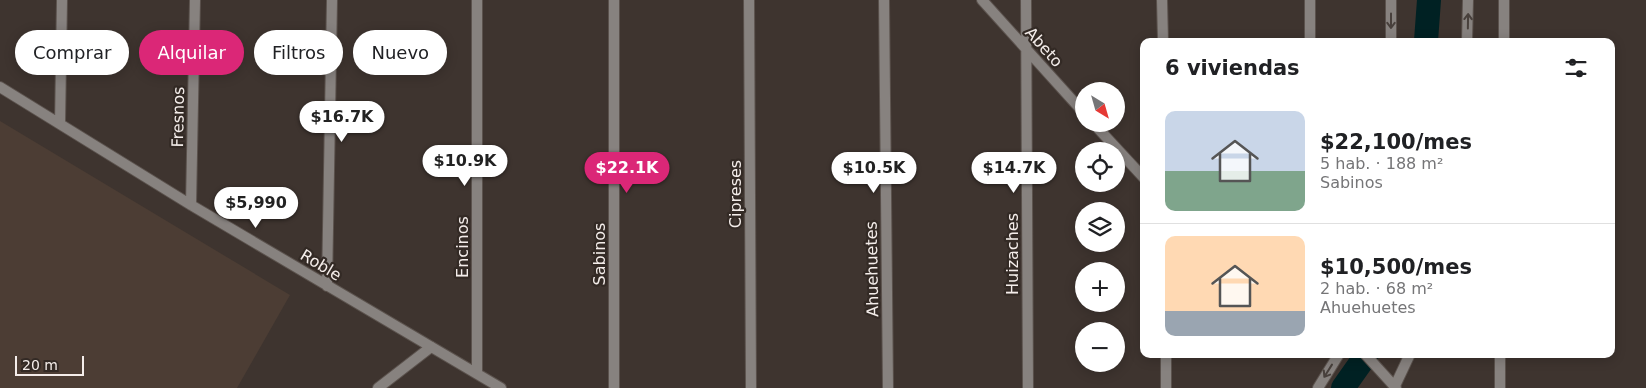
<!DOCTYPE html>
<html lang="es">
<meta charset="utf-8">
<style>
:root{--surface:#fff;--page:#f6f6f6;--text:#202124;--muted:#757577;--line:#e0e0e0;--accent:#db2777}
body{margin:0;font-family:"DejaVu Sans",sans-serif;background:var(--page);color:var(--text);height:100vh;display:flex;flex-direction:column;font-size:19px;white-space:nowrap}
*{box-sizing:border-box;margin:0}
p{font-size:16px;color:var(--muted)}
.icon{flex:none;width:28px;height:28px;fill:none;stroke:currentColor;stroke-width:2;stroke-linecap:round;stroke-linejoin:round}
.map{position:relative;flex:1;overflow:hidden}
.sheet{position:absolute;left:1140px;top:38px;width:475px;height:320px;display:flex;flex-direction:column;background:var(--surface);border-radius:10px;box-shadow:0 2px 12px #0003}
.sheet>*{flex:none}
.hud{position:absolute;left:15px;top:30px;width:475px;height:45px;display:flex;gap:10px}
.needle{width:32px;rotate:143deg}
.tools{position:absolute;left:1075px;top:82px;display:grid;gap:10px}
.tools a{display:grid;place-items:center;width:50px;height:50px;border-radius:50%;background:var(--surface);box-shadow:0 2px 12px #0003;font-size:25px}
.scale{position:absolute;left:15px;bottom:12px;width:69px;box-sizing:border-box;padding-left:5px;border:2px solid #f4edea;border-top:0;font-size:14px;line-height:18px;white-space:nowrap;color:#f4edea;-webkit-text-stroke:4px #332a25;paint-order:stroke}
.price{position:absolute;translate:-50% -42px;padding:0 11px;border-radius:18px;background:#fff;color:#222;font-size:16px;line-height:32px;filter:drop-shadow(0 1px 2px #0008)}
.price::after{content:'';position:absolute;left:50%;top:30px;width:15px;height:11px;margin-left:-8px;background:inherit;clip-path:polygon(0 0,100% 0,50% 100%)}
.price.active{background:var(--accent);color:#fff}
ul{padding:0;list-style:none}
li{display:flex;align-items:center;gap:15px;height:125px;padding:0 25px}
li+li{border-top:1px solid var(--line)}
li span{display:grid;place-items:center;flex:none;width:140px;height:100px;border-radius:10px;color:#555}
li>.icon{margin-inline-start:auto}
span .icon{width:60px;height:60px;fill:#fffc;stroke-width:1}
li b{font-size:21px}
h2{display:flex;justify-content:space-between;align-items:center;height:60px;padding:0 25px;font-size:21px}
.tag{padding:0 18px;border-radius:22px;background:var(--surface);box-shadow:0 2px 12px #0003;font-size:18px;line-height:45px}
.tag.active{background:var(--accent);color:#fff}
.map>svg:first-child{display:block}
.built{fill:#4c3d34}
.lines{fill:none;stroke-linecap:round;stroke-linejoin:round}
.canal{stroke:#002123;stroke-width:24}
.lane-casing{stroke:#5b524d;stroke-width:12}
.street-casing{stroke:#5b524d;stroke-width:12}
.lane{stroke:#87827f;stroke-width:10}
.street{stroke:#87827f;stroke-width:10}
.oneway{stroke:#48403c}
.labels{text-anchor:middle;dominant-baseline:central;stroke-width:4.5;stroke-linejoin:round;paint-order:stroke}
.street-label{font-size:16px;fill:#f4edea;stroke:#332a25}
</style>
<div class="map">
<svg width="1646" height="388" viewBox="0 0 1646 388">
<rect width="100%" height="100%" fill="#3e342f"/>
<path class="built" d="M 0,121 L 290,295 L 237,388 L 0,388 Z"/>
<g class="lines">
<path class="canal" d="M 1426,41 L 1429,0
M 1343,388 L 1367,354"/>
<defs>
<path id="lane" d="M 378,388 L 431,347"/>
<path id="street" d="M 749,0 L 751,388
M 884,0 L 888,388
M 982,0 L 1084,113
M 1026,0 L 1028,388
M 1162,0 L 1163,41
M 1310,0 L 1310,41
M 1391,41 L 1391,0
M 1467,41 L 1468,0
M 1504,41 L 1504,0
M 0,87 L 191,205 L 501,388
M 60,124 L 62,0
M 1094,124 L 1144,178
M 191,205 L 195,0
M 327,286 L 332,0
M 1166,354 L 1166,388
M 1365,354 L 1396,388
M 477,374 L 477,0
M 614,388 L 614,0
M 1318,388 L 1339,354
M 1394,388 L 1410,354
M 1500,388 L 1500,354"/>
</defs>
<use href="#lane" class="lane-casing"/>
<use href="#street" class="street-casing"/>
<use href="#lane" class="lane"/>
<use href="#street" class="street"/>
</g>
<defs><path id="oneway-shaft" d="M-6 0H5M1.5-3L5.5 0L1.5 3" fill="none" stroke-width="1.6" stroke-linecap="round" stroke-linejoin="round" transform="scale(1.25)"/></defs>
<g class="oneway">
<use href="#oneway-shaft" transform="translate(1391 21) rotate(90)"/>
<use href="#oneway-shaft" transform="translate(1468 21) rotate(-89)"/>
<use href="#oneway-shaft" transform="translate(1328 371) rotate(122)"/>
</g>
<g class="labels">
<g class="street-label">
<text transform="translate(1044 47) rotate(48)">Abeto</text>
<text transform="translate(178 117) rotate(-89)">Fresnos</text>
<text transform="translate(735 194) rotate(-90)">Cipreses</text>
<text transform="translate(462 247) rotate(-90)">Encinos</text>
<text transform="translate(599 254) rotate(-90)">Sabinos</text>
<text transform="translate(1012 254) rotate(-90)">Huizaches</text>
<text transform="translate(321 265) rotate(31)">Roble</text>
<text transform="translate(872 269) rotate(-91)">Ahuehuetes</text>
</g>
</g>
</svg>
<div class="tools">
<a><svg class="needle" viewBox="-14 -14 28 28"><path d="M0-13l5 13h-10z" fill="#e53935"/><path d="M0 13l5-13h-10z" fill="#757577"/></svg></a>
<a><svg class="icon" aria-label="locate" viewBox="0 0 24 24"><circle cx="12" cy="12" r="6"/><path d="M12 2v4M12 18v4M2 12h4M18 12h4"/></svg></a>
<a><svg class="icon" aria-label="layers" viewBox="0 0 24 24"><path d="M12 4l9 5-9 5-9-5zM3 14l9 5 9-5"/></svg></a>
<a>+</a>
<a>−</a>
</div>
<div class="scale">20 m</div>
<b class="price" style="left:342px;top:143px">$16.7K</b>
<b class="price" style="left:465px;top:187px">$10.9K</b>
<b class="price active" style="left:627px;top:194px">$22.1K</b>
<b class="price" style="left:874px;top:194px">$10.5K</b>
<b class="price" style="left:1014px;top:194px">$14.7K</b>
<b class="price" style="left:256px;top:229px">$5,990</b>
<div class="hud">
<a class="tag">Comprar</a>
<a class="tag active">Alquilar</a>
<a class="tag">Filtros</a>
<a class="tag">Nuevo</a>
</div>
<section class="sheet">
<h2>6 viviendas<svg class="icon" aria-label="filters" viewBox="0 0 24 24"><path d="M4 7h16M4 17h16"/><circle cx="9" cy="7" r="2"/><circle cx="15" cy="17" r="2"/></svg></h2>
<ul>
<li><span style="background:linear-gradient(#c9d6e8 60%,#7fa58c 0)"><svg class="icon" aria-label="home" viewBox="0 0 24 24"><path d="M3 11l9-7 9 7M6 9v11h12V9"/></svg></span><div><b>$22,100/mes</b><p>5 hab. · 188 m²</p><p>Sabinos</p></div></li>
<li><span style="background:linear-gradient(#ffd9b3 75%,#9aa5b1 0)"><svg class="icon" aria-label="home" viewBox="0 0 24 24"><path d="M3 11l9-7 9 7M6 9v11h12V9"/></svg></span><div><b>$10,500/mes</b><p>2 hab. · 68 m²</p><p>Ahuehuetes</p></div></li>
</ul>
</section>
</div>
